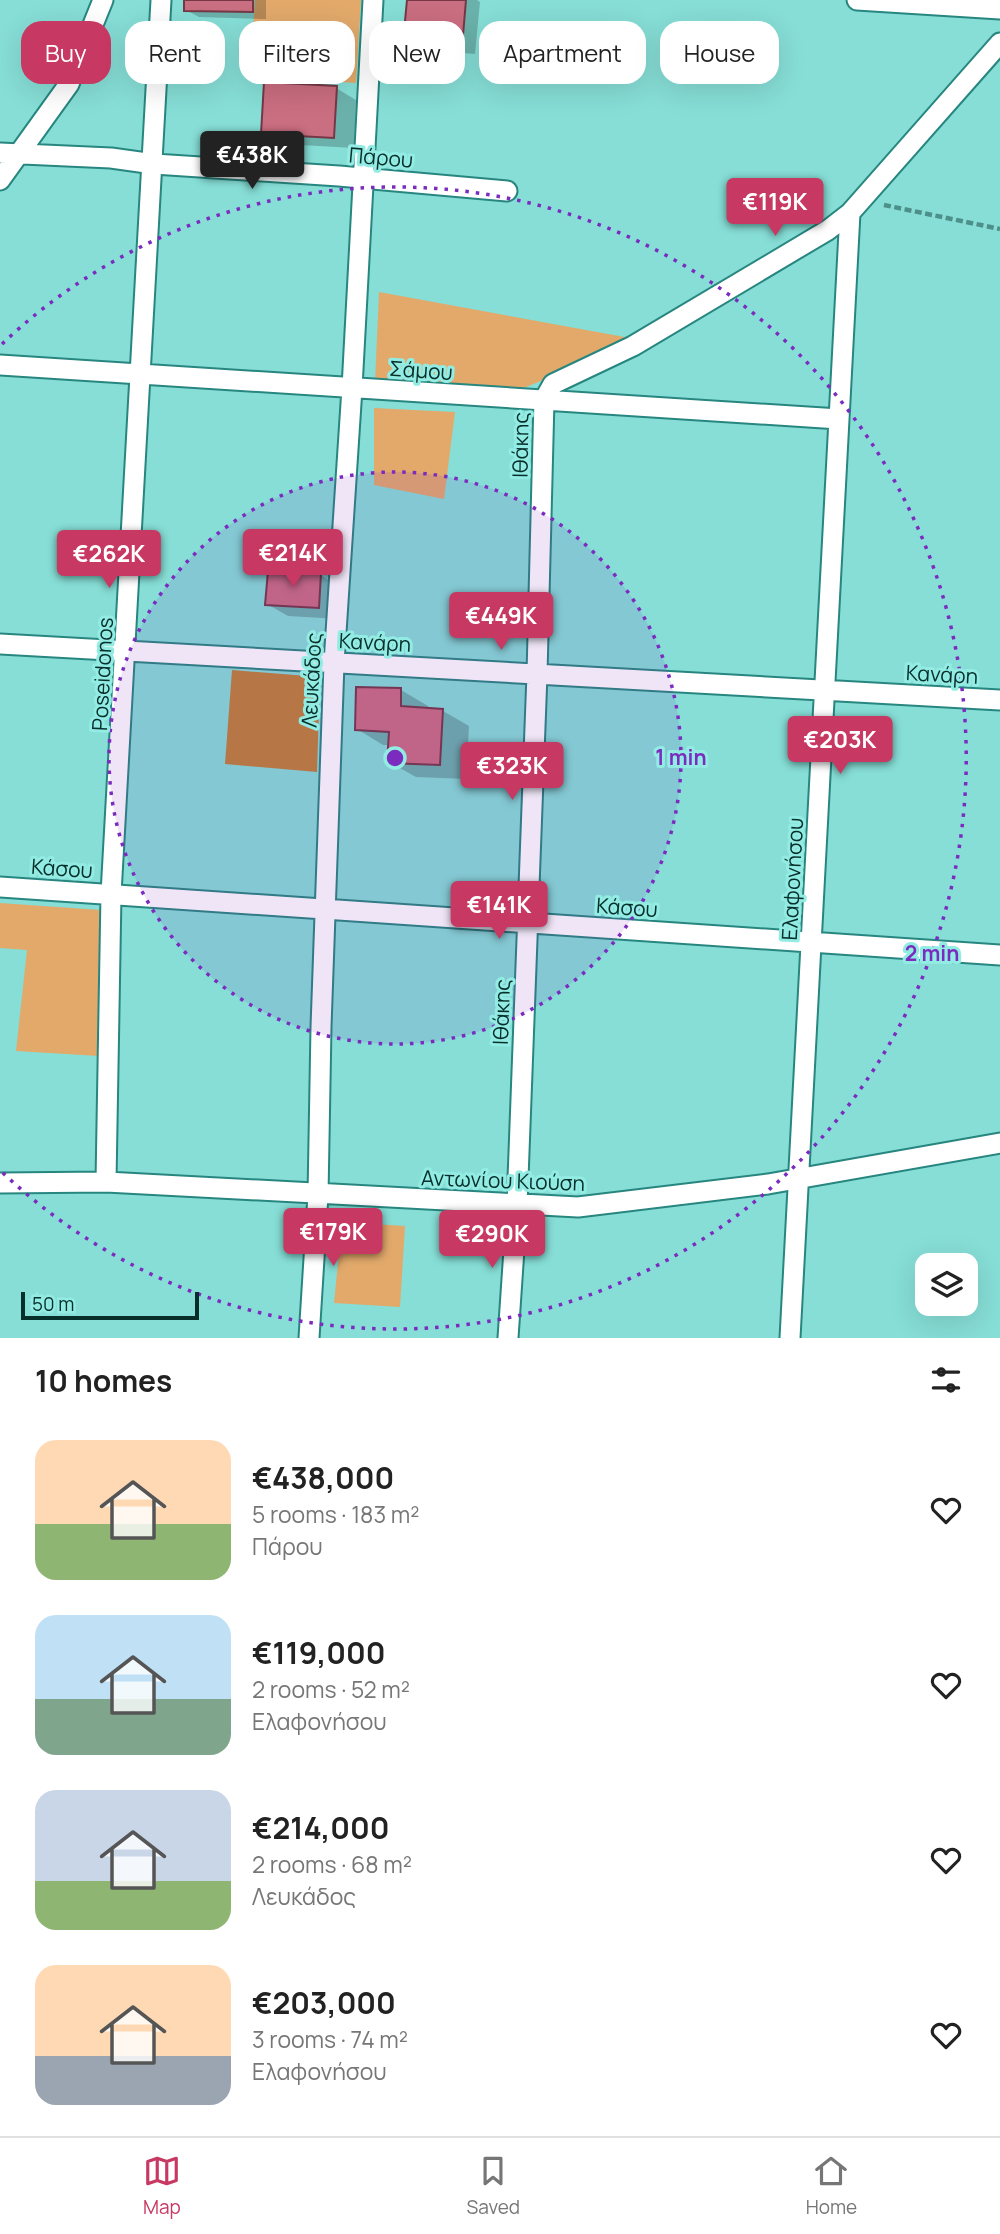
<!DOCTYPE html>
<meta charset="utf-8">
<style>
:root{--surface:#fff;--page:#f2f2f2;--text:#222;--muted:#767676;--line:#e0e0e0;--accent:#c73862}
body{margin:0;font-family:Manrope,sans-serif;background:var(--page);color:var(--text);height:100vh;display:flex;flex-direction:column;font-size:26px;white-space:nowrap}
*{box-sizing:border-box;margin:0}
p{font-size:23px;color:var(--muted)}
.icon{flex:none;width:38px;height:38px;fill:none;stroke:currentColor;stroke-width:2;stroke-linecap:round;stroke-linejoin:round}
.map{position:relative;height:1338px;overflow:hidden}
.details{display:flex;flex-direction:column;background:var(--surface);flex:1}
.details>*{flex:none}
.guide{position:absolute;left:21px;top:21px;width:959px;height:63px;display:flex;gap:14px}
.controls{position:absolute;left:915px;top:1253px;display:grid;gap:14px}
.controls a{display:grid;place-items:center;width:63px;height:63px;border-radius:14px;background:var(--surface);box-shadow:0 7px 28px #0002;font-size:35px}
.scale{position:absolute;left:21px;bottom:18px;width:178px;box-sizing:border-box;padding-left:7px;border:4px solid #062e2b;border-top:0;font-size:19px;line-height:24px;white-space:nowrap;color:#062e2b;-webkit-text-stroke:5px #93ece3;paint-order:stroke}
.price{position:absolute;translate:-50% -60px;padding:0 16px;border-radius:7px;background:var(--accent);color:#fff;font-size:23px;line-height:46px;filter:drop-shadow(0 2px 4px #0008)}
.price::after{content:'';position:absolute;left:50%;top:42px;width:21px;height:16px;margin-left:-10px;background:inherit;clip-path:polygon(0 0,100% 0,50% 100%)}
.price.current{background:#222;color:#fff}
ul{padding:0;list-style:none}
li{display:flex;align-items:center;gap:21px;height:175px;padding:0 35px}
li span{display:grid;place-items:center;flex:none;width:196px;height:140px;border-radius:21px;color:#555}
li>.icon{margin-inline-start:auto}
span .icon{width:84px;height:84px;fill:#fffc;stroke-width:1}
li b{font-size:30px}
h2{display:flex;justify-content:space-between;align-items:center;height:84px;padding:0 35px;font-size:30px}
.chip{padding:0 24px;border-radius:21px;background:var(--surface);box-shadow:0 7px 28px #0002;font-size:24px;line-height:63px}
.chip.current{background:var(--accent);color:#fff}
.tab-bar{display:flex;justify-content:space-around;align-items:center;height:98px;border-top:2px solid var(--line);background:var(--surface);font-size:19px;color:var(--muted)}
.tab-bar a{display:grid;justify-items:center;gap:4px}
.tab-bar .current{color:var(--accent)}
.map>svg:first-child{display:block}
.green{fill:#e2a96b}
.forest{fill:#bf8135}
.shadow{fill:#0003}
.building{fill:#ca6e81;stroke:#753846;stroke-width:2}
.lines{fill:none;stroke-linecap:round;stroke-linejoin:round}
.minor-casing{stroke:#27867f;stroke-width:23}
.path{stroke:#4d908a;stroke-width:4.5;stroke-dasharray:7 3.5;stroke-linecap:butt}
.minor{stroke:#fff;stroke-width:19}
.ring{fill:none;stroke:#7b2cbf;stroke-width:3.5;stroke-dasharray:3.5 7}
.labels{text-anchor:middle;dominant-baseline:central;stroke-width:6;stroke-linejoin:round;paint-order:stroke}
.street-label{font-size:21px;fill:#062e2b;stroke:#93ece3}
.centre{fill:#7b2cbf;stroke:#93ece3;stroke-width:3.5}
.ring-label{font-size:21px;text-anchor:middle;font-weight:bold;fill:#7b2cbf;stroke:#93ece3;stroke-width:6;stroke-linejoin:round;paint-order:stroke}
</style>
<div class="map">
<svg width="1000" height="1338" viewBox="0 0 1000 1338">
<rect width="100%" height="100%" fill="#86ded6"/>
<path class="green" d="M 255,0 L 361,0 L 356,83 L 250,76 Z
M 379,292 L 630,338 L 556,375 L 521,389 L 375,382 Z
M 374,408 L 455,412 L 444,499 L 374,485 Z
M 0,903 L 101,910 L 99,1056 L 16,1051 L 27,950 L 0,948 Z
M 342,1222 L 405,1226 L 400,1307 L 334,1303 Z"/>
<path class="forest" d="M 232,670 L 320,677 L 317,772 L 225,764 Z"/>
<path class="shadow" d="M 186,0 L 266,0 L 266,19 L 199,17 L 186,10 Z
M 408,0 L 477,0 L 480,2 L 475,54 L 418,49 L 405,41 Z
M 336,88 L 356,100 L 354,148 L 283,144 L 263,133 Z
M 320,575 L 341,587 L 339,619 L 288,616 L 267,604 Z
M 401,690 L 428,706 L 428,710 L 443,711 L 469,726 L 466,779 L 416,777 L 389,762 L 390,745 L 383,745 L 357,729 Z"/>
<path class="building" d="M 184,0 L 253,0 L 253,12 L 184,11 Z
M 407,0 L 466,0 L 462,47 L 403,42 Z
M 264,82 L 337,86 L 334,138 L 261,134 Z
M 268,571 L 321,573 L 319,608 L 265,605 Z
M 356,687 L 401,688 L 401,706 L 443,709 L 440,765 L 387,763 L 389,732 L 355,730 Z"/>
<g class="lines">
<defs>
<path id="minor" d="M 857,0 L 1000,9
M 0,153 L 111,158 L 154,164 L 339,176 L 507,191
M 0,180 L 69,84 L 103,0
M 0,365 L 839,419
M 0,644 L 1000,700
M 0,887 L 1000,955
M 106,1182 L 111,894 L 161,0
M 0,1183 L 106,1182 L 578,1207 L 768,1184 L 1000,1143
M 309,1338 L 318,1195 L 321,1027 L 334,663 L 352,388 L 373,0
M 508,1338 L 517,1205 L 537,674 L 544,400 L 553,384 L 633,346 L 828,230 L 850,213 L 1000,43
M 790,1338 L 850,213"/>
</defs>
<use href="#minor" class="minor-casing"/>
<path class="path" d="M 884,205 L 1000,229"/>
<use href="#minor" class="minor"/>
</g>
<circle cx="395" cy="758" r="286" fill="#7b2cbf" fill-opacity=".12"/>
<g class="ring">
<circle cx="395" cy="758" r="286"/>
<path d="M2 344A571 571 0 1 1 2 1172"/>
</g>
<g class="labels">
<g class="street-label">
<text transform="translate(381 157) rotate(5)">Πάρου</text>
<text transform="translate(421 370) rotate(4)">Σάμου</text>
<text transform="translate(520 445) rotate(-89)">Ιθάκης</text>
<text transform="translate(375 642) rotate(3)">Κανάρη</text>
<text transform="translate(102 674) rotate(-87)">Poseidonos</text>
<text transform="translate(942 674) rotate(3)">Κανάρη</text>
<text transform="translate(311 680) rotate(-87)">Λευκάδος</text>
<text transform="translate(62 868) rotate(4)">Κάσου</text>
<text transform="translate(792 879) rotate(-87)">Ελαφονήσου</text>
<text transform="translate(627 907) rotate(4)">Κάσου</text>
<text transform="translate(501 1012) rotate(-88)">Ιθάκης</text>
<text transform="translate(503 1180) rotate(2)">Αντωνίου Κιούση</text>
</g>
</g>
<circle cx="395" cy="758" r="10" class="centre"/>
<g class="ring-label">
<text x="681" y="765">1 min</text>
<text x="932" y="961">2 min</text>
</g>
</svg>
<div class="controls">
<a><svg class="icon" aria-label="layers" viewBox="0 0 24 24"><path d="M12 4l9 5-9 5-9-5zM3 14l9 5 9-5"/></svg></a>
</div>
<div class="scale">50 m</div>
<b class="price current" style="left:252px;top:191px">€438K</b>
<b class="price" style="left:775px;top:238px">€119K</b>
<b class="price" style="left:293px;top:589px">€214K</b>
<b class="price" style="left:109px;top:590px">€262K</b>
<b class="price" style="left:501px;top:652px">€449K</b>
<b class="price" style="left:840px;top:776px">€203K</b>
<b class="price" style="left:512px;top:802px">€323K</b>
<b class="price" style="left:499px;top:941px">€141K</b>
<b class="price" style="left:333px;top:1268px">€179K</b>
<b class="price" style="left:492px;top:1270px">€290K</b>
<div class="guide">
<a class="chip current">Buy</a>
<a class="chip">Rent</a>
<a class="chip">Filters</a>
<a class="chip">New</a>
<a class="chip">Apartment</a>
<a class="chip">House</a>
</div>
</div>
<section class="details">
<h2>10 homes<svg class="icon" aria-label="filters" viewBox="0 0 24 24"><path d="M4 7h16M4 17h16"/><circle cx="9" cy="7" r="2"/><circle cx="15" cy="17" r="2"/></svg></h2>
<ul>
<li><span style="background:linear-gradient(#ffd9b3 60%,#8fb573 0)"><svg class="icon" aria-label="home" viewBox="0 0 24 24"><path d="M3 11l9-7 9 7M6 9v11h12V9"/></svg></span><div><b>€438,000</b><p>5 rooms · 183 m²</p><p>Πάρου</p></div><svg class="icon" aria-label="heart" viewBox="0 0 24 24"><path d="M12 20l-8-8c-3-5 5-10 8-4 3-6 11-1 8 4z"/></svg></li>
<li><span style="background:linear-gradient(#bfe0f5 60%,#7fa58c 0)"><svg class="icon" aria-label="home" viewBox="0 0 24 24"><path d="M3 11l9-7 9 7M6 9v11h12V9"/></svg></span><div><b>€119,000</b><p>2 rooms · 52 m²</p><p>Ελαφονήσου</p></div><svg class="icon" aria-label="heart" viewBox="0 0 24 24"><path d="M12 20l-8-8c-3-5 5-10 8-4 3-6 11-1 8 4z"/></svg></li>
<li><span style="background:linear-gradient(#c9d6e8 65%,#8fb573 0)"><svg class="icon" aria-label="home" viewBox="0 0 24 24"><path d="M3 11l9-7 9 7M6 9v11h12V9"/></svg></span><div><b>€214,000</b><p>2 rooms · 68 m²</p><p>Λευκάδος</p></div><svg class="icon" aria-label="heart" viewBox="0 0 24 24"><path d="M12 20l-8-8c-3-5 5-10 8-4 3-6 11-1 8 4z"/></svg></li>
<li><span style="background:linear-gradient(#ffd9b3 65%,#9aa5b1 0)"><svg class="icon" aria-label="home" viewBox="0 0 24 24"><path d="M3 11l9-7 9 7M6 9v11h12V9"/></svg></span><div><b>€203,000</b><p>3 rooms · 74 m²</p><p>Ελαφονήσου</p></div><svg class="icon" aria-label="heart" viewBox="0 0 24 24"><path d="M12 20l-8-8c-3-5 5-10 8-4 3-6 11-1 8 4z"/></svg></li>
</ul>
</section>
<nav class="tab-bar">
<a class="current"><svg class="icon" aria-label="map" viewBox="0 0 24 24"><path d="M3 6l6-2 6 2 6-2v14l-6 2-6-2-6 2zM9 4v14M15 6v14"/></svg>Map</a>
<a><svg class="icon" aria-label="saved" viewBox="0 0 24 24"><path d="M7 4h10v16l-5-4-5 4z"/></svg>Saved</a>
<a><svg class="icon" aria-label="home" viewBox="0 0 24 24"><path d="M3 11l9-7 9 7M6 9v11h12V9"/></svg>Home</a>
</nav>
